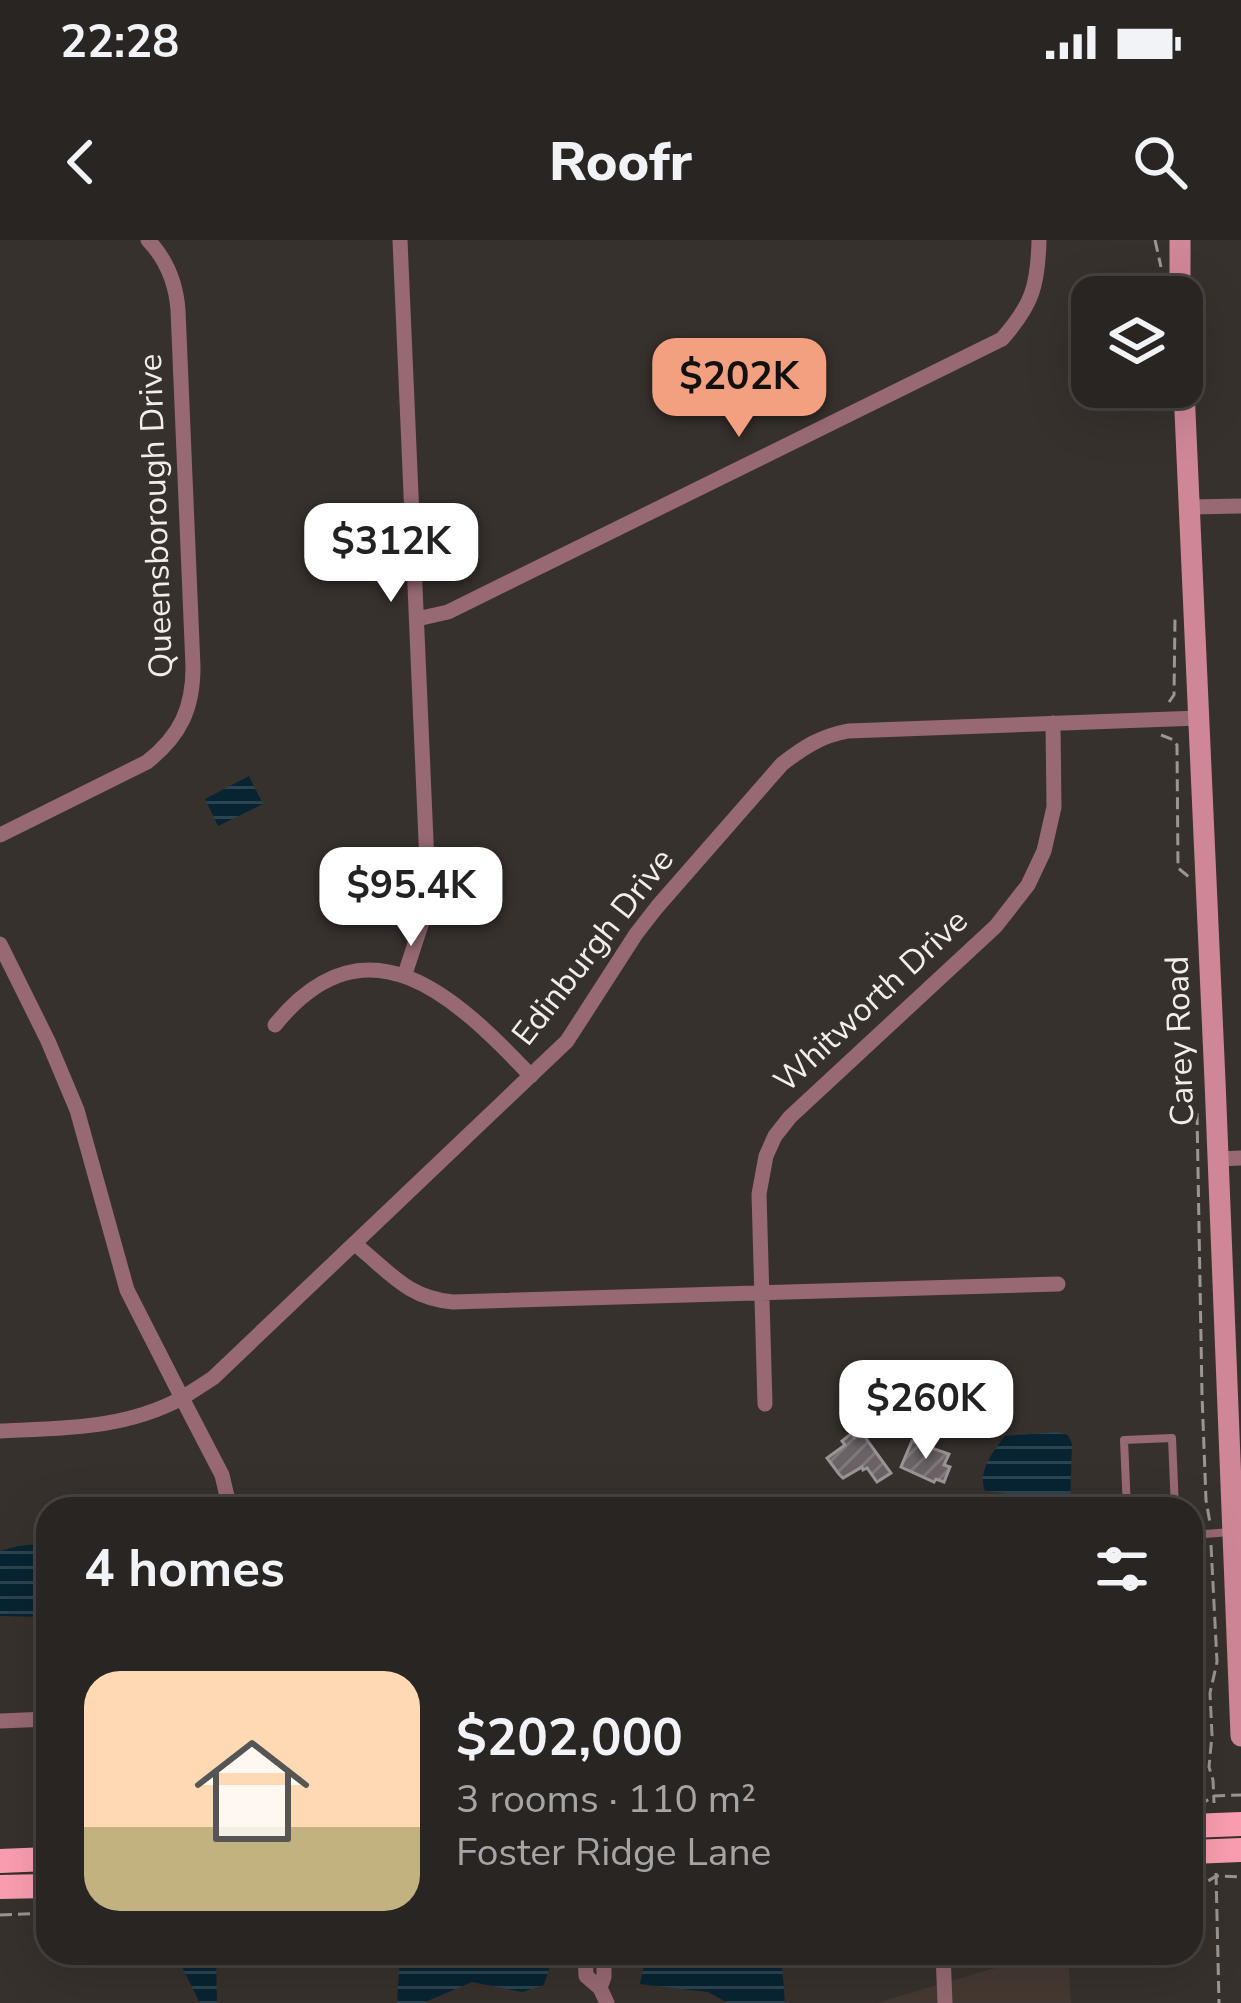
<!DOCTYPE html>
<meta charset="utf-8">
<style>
:root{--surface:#292522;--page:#312d2a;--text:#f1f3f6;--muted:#a5a5a5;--line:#454240;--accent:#f2a07f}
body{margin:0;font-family:"Nunito Sans",sans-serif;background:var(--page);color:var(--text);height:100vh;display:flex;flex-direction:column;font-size:45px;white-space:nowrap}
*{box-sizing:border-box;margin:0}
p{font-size:39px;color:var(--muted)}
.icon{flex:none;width:66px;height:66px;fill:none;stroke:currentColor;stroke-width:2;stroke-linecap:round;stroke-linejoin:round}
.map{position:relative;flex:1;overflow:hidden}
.panel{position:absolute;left:36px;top:1257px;width:1167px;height:468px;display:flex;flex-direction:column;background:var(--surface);border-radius:36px;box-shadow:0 12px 48px #0002,0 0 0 3px var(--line)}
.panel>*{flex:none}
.controls{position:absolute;left:1071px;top:36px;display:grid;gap:24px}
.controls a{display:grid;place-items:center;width:132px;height:132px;border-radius:24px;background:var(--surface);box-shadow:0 12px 48px #0002,0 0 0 3px var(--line);font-size:60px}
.price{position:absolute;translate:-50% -102px;padding:0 27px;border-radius:24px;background:#fff;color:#222;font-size:39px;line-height:78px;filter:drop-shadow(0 3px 6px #0008)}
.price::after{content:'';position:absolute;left:50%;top:72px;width:36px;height:27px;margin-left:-18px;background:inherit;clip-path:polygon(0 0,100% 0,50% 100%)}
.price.selected{background:var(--accent);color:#111}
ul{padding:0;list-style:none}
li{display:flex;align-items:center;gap:36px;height:300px;padding:0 48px}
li+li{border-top:3px solid var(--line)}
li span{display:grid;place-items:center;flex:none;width:336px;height:240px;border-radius:36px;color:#555}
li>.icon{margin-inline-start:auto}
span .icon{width:144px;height:144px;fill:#fffc;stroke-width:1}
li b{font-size:51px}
h2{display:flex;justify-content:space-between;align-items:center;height:144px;padding:0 48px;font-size:51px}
.status{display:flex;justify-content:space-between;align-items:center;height:84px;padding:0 60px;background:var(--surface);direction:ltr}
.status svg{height:33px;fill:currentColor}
header{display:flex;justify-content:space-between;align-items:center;height:156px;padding:0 48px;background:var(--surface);font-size:54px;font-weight:800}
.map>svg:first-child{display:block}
.built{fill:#453932}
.water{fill:url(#water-rules)}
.building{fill:url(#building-hatch);stroke:#9c9396;stroke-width:3}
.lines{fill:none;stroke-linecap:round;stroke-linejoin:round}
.path{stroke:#9b9692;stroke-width:3;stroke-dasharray:12 6;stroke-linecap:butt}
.lane{stroke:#976972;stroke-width:8}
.street{stroke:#976972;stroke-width:15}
.secondary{stroke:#cf8795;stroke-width:21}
.primary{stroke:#fb9eb1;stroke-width:24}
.labels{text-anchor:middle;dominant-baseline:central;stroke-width:9;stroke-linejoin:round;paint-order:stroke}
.street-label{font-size:33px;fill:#f1edea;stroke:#37312d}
</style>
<div class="status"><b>22:28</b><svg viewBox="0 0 49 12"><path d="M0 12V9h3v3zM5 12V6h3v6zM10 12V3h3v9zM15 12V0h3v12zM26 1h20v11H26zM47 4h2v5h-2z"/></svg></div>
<header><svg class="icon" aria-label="back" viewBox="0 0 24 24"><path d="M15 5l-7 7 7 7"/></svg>Roofr<svg class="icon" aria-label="search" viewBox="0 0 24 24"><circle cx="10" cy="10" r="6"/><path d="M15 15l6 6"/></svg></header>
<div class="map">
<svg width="1241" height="1763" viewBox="0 0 1241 1763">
<defs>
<pattern id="water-rules" width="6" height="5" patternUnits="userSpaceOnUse" patternTransform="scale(3)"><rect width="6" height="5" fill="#082432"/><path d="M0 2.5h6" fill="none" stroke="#2c4450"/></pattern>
<pattern id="building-hatch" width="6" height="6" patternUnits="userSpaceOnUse" patternTransform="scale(3)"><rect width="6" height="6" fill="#6a6264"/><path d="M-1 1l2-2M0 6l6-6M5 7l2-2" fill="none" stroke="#80797a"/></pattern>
</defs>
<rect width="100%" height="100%" fill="#37312d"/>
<path class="built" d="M 1046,1713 L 1068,1713 L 1071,1763 L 876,1763 Z"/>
<path class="water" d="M 249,536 L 263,564 L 218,586 L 205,559 Z
M 1058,1192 L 1068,1195 L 1072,1204 L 1070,1269 L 1035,1269 C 1021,1253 1006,1253 985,1251 C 977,1233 993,1211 1005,1196 Z
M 48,1303 L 48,1377 L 0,1376 L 0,1311 L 18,1306 Z
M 216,1713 L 217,1763 L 200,1763 L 175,1713 Z
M 400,1713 L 549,1713 L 552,1720 L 544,1745 L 522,1752 L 472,1742 L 423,1763 L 397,1763 Z
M 646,1713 L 781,1713 L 785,1763 L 728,1763 L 708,1752 L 640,1744 Z"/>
<path class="building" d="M 852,1193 L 854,1198 L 862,1193 L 891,1233 L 877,1242 L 867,1228 L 863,1230 L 862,1227 L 843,1238 L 839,1234 L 827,1218 L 845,1205 L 842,1201 Z
M 912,1201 L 949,1214 L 944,1225 L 950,1227 L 944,1242 L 936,1239 L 934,1242 L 901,1227 Z"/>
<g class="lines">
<path class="path" d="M 1155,0 L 1161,27
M 1169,462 L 1174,455 L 1175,378
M 1161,495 L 1174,500 L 1177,505 L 1178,628 L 1189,637
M 1197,873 L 1202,1155 L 1206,1260 L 1210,1283
M 1211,1305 L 1217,1422 L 1210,1453 L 1212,1495 L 1209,1527 L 1213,1540 L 1214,1563
M 1198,1566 L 1214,1556 L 1241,1555
M 1216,1633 L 1219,1763
M 1191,1644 L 1205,1643 L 1216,1636 L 1241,1637
M 0,1675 L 48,1673"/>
<path class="lane" d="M 1127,1269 L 1124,1200 L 1172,1198 L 1175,1269
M 1191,1295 L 1231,1292"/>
<path class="street" d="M 400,0 L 428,647 L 422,682 L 405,734
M 1190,267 L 1241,266
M 417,379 L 448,372 L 1002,99 C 1032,65 1038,46 1039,0
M 0,595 L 147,522 C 180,496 193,469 193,427 L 178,70 C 176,43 167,20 148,0
M 0,704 L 48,801 L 77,870 L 127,1050 L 182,1158 L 213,1138 L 567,801 L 636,694 L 657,667 L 782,524 C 804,507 821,496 848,491 L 1199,478
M 275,785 C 367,671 456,757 531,836
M 1218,919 L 1241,918
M 356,1005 C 390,1032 407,1058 453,1062 L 1058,1044
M 765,1164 L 759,954 L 766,916 L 775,896 L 790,877 L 996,686 L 1028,645 L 1044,611 L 1054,567 L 1053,483
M 0,1191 C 64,1188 125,1189 182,1158 L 222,1235 L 230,1269
M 0,1481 L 48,1479
M 585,1713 L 586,1736 L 600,1748 L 607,1763
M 943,1713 L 945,1763
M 600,1748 L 604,1737 L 604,1713"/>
<path class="secondary" d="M 1180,57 L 1180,0
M 1182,105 L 1215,841 L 1241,1496"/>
<path class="primary" d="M 1191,1586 L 1241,1584
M 1191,1612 L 1241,1610
M 0,1621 L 48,1619
M 0,1647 L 48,1646"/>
</g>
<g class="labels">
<g class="street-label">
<text transform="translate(156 276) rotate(-92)">Queensborough Drive</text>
<text transform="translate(593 707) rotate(-52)">Edinburgh Drive</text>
<text transform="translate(871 761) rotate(-43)">Whitworth Drive</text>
<text transform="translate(1180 801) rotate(-92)">Carey Road</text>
</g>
</g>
</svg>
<div class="controls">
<a><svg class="icon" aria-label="layers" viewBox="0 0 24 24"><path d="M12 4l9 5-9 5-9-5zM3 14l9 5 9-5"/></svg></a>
</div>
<b class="price selected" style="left:739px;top:200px">$202K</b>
<b class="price" style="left:391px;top:365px">$312K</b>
<b class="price" style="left:411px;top:709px">$95.4K</b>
<b class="price" style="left:926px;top:1222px">$260K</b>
<section class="panel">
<h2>4 homes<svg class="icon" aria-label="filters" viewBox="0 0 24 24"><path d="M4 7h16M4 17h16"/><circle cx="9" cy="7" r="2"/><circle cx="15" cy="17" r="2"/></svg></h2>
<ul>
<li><span style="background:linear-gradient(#ffd9b3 65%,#c2b280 0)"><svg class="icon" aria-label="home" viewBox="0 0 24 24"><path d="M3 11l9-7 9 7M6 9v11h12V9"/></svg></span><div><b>$202,000</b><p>3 rooms · 110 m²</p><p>Foster Ridge Lane</p></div></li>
</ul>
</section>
</div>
